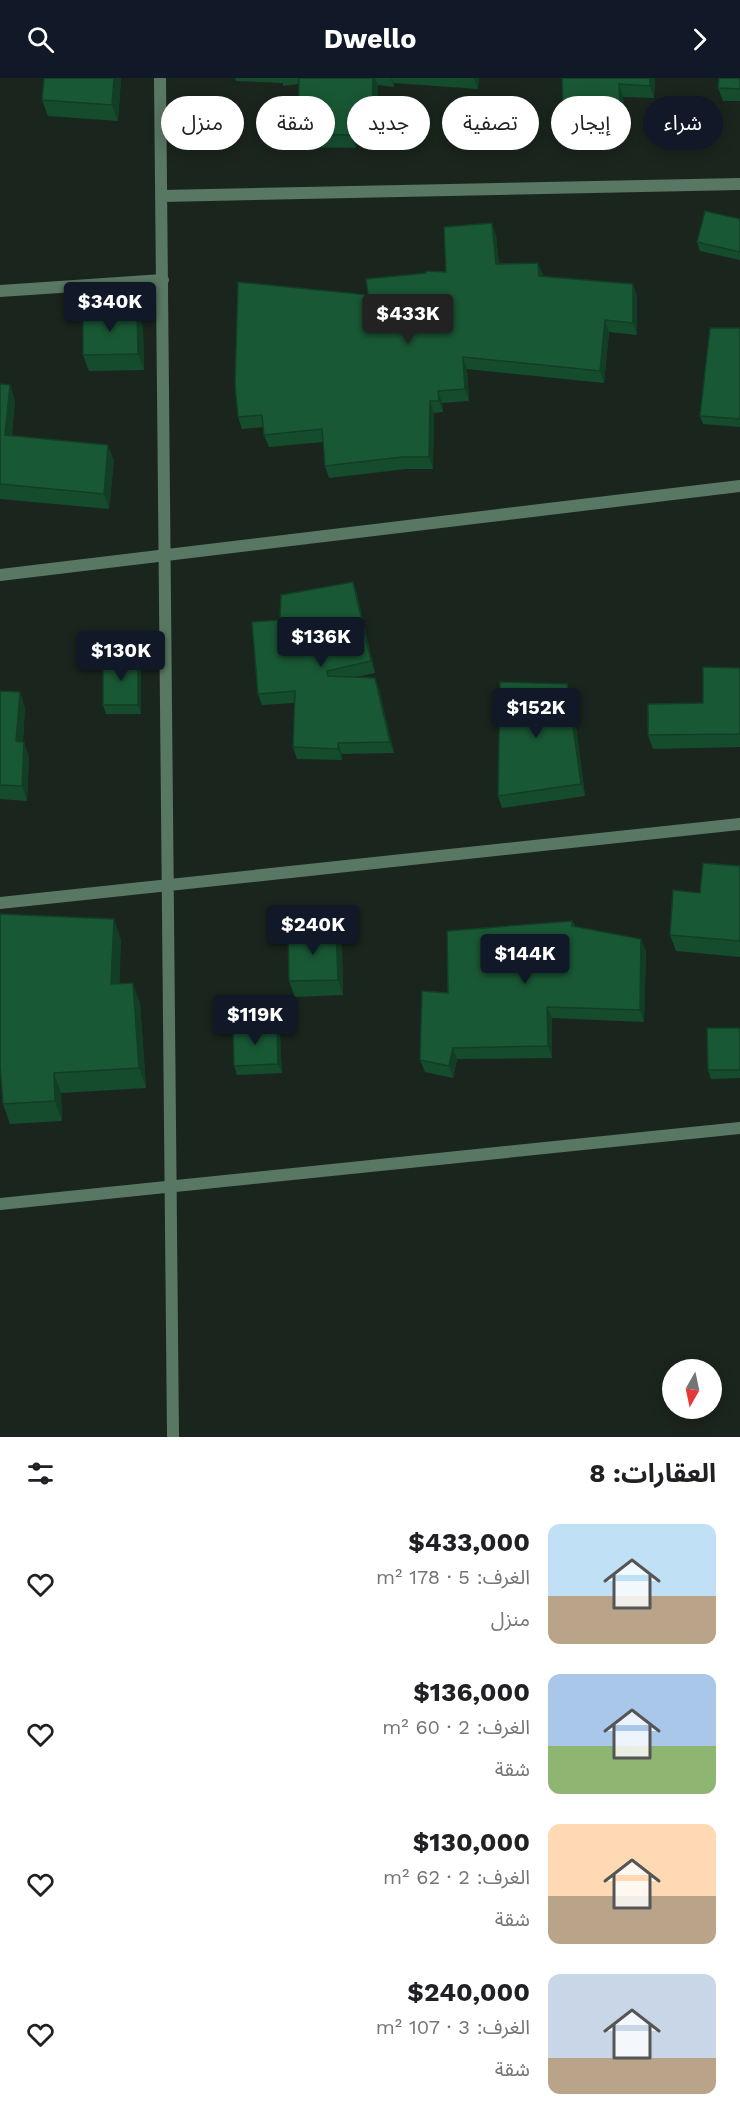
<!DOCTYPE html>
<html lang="ar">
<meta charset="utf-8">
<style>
:root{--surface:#fff;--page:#f2f2f2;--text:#202124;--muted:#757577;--accent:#111827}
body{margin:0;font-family:"Work Sans","Noto Sans Arabic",sans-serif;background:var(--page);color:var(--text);direction:rtl;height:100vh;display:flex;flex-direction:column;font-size:22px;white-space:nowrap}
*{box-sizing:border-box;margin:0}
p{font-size:20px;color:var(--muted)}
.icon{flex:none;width:33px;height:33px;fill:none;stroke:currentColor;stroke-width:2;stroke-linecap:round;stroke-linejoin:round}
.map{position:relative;height:1359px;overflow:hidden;direction:ltr}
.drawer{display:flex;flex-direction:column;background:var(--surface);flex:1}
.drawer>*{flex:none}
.top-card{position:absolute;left:18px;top:18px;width:705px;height:54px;direction:rtl;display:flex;gap:12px}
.needle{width:39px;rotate:189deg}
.fabs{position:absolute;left:662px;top:1281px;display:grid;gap:12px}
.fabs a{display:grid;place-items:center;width:60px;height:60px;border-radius:50%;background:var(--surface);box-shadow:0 3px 15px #0003;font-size:30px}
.price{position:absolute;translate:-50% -51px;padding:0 14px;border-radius:6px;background:var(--accent);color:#fff;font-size:20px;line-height:39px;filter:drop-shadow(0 2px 3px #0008)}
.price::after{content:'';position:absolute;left:50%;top:36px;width:18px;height:14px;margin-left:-9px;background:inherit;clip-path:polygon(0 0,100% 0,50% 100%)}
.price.selected{background:#222;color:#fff}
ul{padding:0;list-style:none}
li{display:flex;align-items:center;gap:18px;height:150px;padding:0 24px}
li span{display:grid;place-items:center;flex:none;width:168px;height:120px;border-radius:12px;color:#555}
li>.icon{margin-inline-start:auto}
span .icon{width:72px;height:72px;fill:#fffc;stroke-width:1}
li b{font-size:26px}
h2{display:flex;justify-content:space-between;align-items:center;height:72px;padding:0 24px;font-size:26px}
.pill{padding:0 21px;border-radius:27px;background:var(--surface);box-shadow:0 3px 15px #0003;font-size:21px;line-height:54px}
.pill.selected{background:var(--accent);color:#fff}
header{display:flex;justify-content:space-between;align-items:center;height:78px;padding:0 24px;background:var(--accent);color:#fff;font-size:27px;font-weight:700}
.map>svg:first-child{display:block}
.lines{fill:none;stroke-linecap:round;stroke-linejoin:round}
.minor{stroke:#587863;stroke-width:12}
.wall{fill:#164c2e}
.shaded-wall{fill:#123e25}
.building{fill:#195835;stroke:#123e25;stroke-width:1.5}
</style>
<header><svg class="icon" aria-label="forward" viewBox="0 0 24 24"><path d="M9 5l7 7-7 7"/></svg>Dwello<svg class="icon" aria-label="search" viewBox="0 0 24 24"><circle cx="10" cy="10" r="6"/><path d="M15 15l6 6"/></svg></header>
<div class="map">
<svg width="740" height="1359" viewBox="0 0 740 1359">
<rect width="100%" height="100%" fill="#1a251d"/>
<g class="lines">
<path class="minor" d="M 160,0 L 173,1359
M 162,118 L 740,106
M 0,213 L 163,202
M 0,497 L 740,408
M 0,825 L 740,746
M 0,1126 L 740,1050"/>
</g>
<path class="wall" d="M 121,0 L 118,43 L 48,38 L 42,22 Z
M 235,0 L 479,0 L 478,11 L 394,5 L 394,9 L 378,7 L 376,46 L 356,45 L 356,70 L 302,69 L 298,56 L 299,6 L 283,8 L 283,5 L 236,3 Z
M 562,0 L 655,0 L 654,20 L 623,19 L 625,57 L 568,60 L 564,47 Z
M 740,0 L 740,23 L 723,23 L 718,10 Z
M 740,141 L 740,182 L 700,173 L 697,164 Z
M 496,157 L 499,186 L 543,197 L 543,198 L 637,217 L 637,257 L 609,254 L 604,305 L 467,291 L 469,323 L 442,325 L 443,334 L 434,335 L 433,391 L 406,391 L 329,400 L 325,388 L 323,364 L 269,369 L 264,357 L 264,349 L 242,351 L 238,339 L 368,217 L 446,194 Z
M 137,233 L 143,249 L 144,292 L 89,293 L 83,277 Z
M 740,250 L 740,349 L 703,346 L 700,338 Z
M 0,306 L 15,322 L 12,357 L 114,382 L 109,431 L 0,421 Z
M 353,504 L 357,516 L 375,595 L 356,599 L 375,600 L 379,611 L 394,675 L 342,676 L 342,682 L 297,681 L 293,669 L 295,625 L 262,627 L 258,616 L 280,542 Z
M 141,589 L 141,636 L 106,636 L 103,627 Z
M 740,590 L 740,669 L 653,671 L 648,657 L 703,625 Z
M 567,606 L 572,618 L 585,718 L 502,730 L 498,718 Z
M 0,613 L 25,629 L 23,664 L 29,679 L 27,723 L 0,721 Z
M 740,788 L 740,879 L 676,873 L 670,857 L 700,815 Z
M 572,843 L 575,848 L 646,873 L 644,944 L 552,940 L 552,980 L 457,981 L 453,1000 L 425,994 L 420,982 L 448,915 Z
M 121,861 L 119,906 L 140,925 L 146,1010 L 61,1015 L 62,1043 L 10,1046 L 3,1026 Z
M 342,868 L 343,917 L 295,919 L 289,903 Z
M 277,948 L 280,957 L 282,995 L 237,997 L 234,988 Z
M 740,950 L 740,1000 L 711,1001 L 708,992 Z"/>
<path class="shaded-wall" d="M 114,0 L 121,0 L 118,43 L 112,27 Z
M 373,0 L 375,0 L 378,7 L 376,46 L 372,34 Z
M 391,0 L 392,0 L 394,5 L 394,9 Z
M 474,0 L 479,0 L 478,11 Z
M 650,0 L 655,0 L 654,20 L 650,8 Z
M 619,6 L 623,19 L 625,57 L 621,45 Z
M 351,33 L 356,45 L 356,70 L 351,57 Z
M 492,145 L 496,157 L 500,198 L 496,186 Z
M 538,185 L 543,197 L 543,210 L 539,198 Z
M 633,206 L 637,217 L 637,257 L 633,245 Z
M 137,233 L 143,249 L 144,292 L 138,276 Z
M 605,242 L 609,254 L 604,305 L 600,293 Z
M 463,279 L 467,291 L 469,323 L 465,311 Z
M 10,307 L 15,322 L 10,371 L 5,357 Z
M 438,313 L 442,325 L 443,334 L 439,323 Z
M 430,323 L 434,335 L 433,391 L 429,379 Z
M 108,367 L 114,382 L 109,431 L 104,416 Z
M 353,504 L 357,516 L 375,595 L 371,583 Z
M 138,580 L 141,589 L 141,636 L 138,627 Z
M 375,600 L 379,611 L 394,675 L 390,664 Z
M 567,606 L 572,618 L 585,718 L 581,706 Z
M 20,614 L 25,629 L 22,679 L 16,663 Z
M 24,664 L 29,679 L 27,723 L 22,708 Z
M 338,665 L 342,676 L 342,682 L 338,671 Z
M 114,841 L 121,861 L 119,926 L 111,906 Z
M 336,852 L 342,868 L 343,917 L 338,902 Z
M 641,861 L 646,873 L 644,944 L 640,932 Z
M 133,905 L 140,925 L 146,1010 L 139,990 Z
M 547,929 L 552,940 L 552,980 L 548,968 Z
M 277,948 L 280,957 L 282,995 L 278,986 Z
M 453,970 L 457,981 L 453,1000 L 449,988 Z
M 54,995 L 61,1015 L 62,1043 L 55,1023 Z"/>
<path class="building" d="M 44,0 L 114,0 L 112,27 L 42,22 Z
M 299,0 L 373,0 L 372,34 L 351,33 L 351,57 L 298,56 Z
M 562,0 L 650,0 L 650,8 L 619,6 L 621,45 L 564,47 Z
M 719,0 L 740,0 L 740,11 L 718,10 Z
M 705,133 L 740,141 L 740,174 L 697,164 Z
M 492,145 L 496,186 L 538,185 L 539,198 L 633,206 L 633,245 L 605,242 L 600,293 L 463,279 L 465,311 L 438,313 L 439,323 L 430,323 L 429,379 L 402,379 L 325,388 L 322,351 L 264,357 L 262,337 L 238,339 L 235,307 L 238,204 L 368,217 L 366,201 L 426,195 L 426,193 L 446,194 L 444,149 Z
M 137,233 L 138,276 L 83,277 L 83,234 Z
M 710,250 L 740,250 L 740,341 L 700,338 Z
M 0,306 L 10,307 L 5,357 L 108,367 L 104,416 L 0,406 Z
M 353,504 L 371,583 L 327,593 L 328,598 L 375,600 L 390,664 L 338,665 L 338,671 L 293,669 L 295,613 L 258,616 L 252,544 L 280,542 L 281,517 Z
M 138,580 L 138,627 L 103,627 L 103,581 Z
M 703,589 L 740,590 L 740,656 L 648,657 L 648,626 L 703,625 Z
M 500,604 L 567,606 L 581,706 L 498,718 Z
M 0,613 L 20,614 L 16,663 L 24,664 L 22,708 L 0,707 Z
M 703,785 L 740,788 L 740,863 L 670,857 L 673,812 L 700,815 Z
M 0,836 L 114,841 L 111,906 L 133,905 L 139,990 L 54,995 L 55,1023 L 3,1026 L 0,987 Z
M 572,843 L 572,848 L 641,861 L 640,932 L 547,929 L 548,968 L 453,970 L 449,988 L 420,982 L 422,913 L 448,915 L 447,853 Z
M 336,852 L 338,902 L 289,903 L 288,854 Z
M 277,948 L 278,986 L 234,988 L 233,949 Z
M 707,950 L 740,950 L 740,992 L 708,992 Z"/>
</svg>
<div class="fabs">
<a><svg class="needle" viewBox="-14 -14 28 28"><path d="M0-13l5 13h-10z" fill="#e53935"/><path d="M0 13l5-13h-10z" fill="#757577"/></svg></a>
</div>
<b class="price" style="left:110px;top:255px">$340K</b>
<b class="price selected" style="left:408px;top:267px">$433K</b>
<b class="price" style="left:321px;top:590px">$136K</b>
<b class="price" style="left:121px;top:604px">$130K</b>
<b class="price" style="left:536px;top:661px">$152K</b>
<b class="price" style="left:313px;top:878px">$240K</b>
<b class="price" style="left:525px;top:907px">$144K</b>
<b class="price" style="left:255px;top:968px">$119K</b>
<div class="top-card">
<a class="pill selected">شراء</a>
<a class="pill">إيجار</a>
<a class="pill">تصفية</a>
<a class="pill">جديد</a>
<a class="pill">شقة</a>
<a class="pill">منزل</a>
</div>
</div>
<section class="drawer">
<h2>العقارات: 8<svg class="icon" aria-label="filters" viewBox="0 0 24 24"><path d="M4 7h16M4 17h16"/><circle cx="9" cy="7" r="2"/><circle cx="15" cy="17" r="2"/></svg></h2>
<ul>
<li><span style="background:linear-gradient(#bfe0f5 60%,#b9a48a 0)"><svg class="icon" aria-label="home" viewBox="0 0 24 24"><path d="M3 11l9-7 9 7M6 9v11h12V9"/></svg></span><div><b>$433,000</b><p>الغرف: 5 · 178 m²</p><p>منزل</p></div><svg class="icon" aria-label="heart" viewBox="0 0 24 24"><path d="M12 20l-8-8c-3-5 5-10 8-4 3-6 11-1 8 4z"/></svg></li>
<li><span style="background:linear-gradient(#a9c7e8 60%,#8fb573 0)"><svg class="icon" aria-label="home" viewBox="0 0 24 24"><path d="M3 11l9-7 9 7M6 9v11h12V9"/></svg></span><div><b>$136,000</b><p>الغرف: 2 · 60 m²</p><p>شقة</p></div><svg class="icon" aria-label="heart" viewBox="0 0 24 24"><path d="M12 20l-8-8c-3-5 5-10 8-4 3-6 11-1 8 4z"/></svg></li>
<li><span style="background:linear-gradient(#ffd9b3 60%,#b9a48a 0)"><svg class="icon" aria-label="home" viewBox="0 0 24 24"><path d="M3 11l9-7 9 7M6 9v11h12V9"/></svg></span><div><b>$130,000</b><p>الغرف: 2 · 62 m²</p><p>شقة</p></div><svg class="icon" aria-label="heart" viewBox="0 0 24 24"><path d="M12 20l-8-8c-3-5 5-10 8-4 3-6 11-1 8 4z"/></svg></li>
<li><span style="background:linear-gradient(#c9d6e8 70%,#b9a48a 0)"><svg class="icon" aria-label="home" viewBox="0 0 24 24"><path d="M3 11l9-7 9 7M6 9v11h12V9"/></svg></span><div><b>$240,000</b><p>الغرف: 3 · 107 m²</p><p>شقة</p></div><svg class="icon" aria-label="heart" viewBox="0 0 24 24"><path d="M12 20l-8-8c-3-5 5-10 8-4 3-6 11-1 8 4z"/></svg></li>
</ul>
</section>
